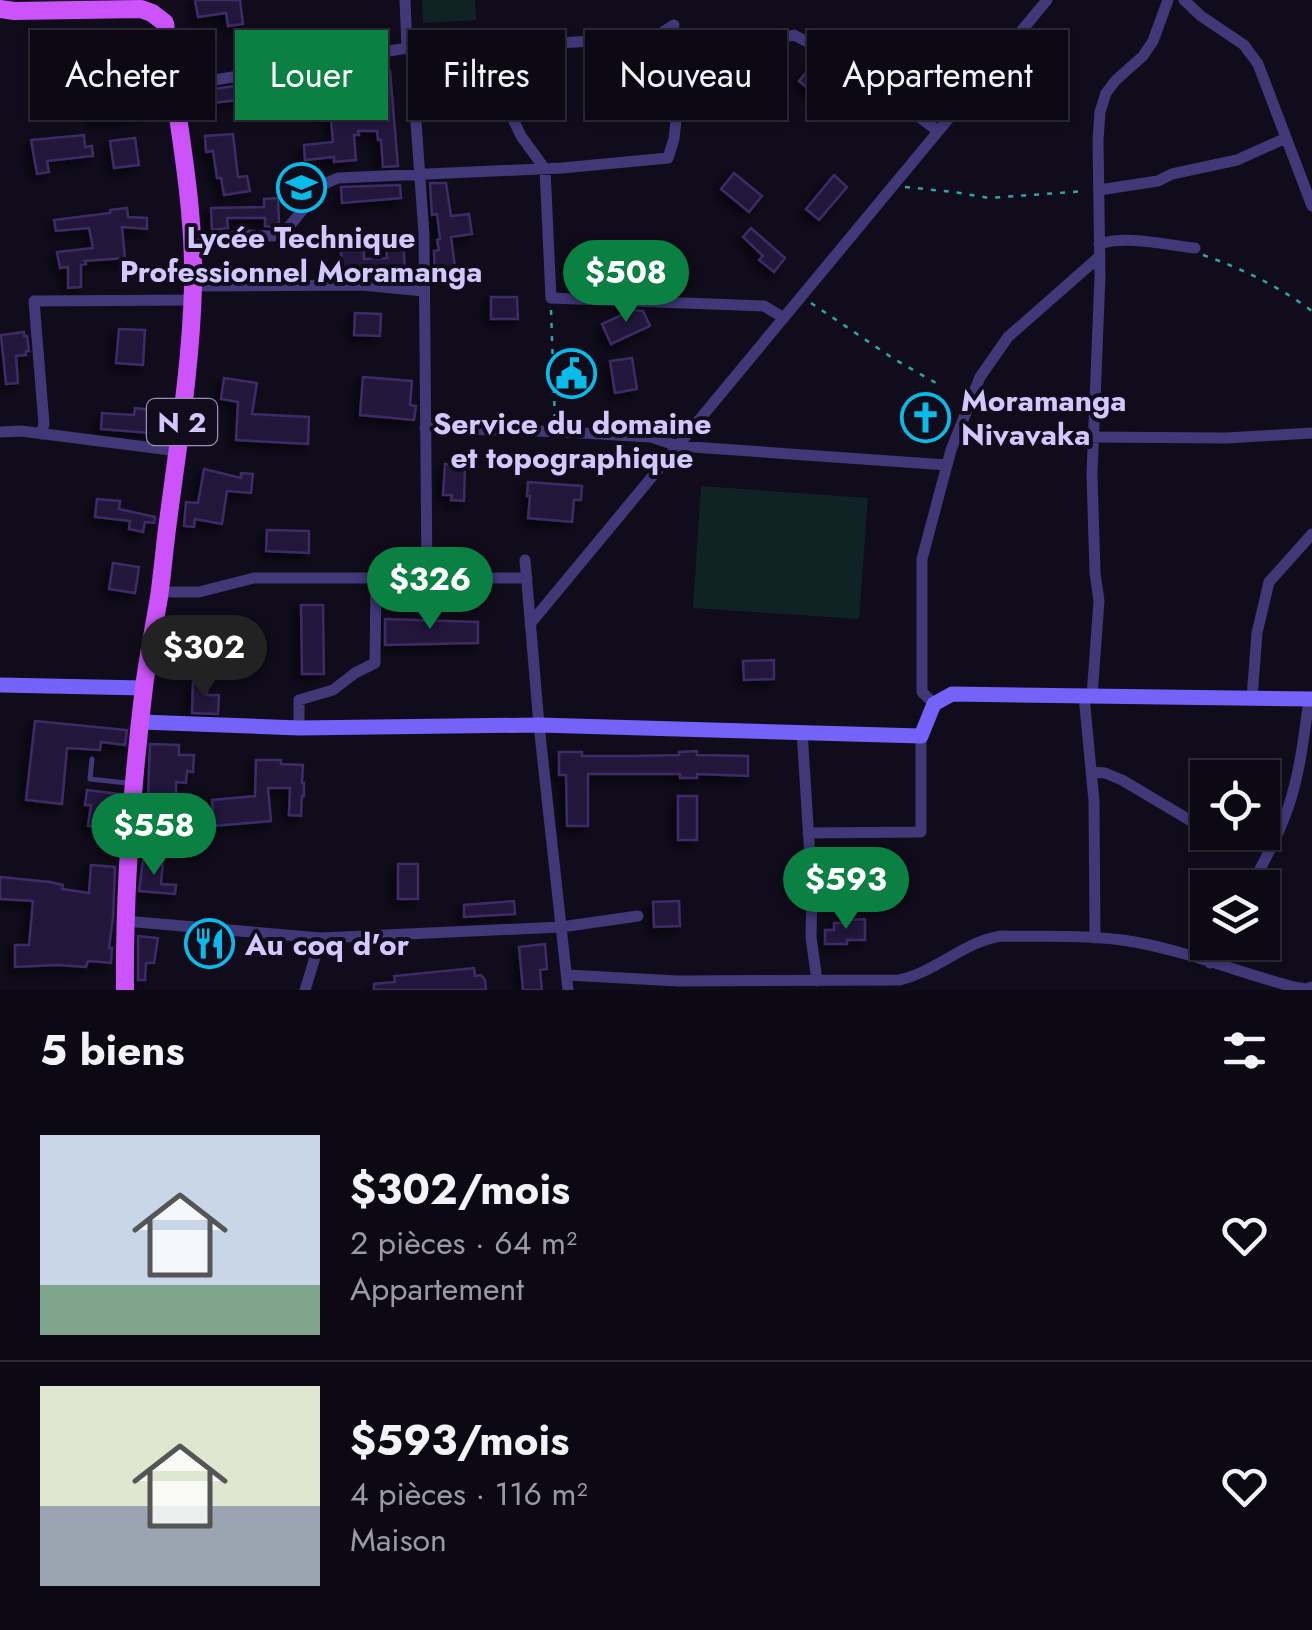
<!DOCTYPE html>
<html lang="fr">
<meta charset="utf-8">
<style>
:root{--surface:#0c0914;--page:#1a1722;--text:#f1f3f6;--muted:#9a9aa0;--line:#2c2a34;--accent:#0b8043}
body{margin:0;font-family:Jost,sans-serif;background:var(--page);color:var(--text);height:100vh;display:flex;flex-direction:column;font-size:38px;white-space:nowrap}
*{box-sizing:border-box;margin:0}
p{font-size:32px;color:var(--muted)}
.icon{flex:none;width:55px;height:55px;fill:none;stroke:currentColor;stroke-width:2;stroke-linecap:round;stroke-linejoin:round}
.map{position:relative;height:990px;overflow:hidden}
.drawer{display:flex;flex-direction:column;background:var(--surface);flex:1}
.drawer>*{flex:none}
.top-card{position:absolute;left:30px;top:30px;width:1252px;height:90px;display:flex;gap:20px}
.fabs{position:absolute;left:1190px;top:760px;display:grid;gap:20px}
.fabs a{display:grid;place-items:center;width:90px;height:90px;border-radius:0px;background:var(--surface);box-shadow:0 2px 8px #0004,0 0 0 2px var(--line);font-size:50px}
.price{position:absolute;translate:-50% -85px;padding:0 22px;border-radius:35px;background:var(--accent);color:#fff;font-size:32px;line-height:65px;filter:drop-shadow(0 2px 5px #0008)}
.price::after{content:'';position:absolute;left:50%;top:60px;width:30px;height:22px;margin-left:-15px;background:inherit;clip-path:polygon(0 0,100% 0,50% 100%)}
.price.on{background:#222;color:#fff}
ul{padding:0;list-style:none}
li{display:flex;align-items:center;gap:30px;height:250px;padding:0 40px}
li+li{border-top:2px solid var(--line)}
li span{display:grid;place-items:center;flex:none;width:280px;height:200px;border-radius:0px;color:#555}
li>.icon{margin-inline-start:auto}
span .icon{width:120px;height:120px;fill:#fffc;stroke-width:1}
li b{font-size:42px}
h2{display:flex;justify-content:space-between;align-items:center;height:120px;padding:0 40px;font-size:42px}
.chip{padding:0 35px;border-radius:0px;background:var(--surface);box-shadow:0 2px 8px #0004,0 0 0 2px var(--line);font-size:35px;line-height:90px}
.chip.on{background:var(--accent);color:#fff}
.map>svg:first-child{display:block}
.green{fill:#0f2325}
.building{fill:#23183b;stroke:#3d2b66;stroke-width:2.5;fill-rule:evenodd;filter:url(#shadow)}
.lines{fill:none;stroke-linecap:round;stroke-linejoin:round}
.path{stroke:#31a3a8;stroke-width:2.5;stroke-dasharray:5 8;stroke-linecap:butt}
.lane{stroke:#413878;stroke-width:5}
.street{stroke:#413878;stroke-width:11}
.secondary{stroke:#7562f9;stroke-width:15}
.primary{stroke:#cb53f9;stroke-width:18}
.labels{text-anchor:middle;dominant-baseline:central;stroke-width:8;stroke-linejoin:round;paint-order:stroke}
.shield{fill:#100c1b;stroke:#9890b9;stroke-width:2.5}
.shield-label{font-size:28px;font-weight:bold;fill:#d3c8fd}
.poi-label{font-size:30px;font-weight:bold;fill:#d3c8fd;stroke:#100c1b}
</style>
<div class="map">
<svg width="1312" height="990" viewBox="0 0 1312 990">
<defs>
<filter id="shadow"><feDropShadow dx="-5" dy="5" stdDeviation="5" flood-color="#0009"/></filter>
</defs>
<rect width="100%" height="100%" fill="#100c1b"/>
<path class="green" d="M 422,0 L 475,0 L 476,20 L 423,23 Z
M 480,84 L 483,112 L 436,115 L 434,87 Z
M 701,486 L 868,498 L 859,619 L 693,608 Z"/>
<path class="building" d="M 195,0 L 240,0 L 243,24 L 228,26 L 226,13 L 198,17 Z
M 72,53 L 73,65 L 82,64 L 83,78 L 78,78 L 79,92 L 55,94 L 52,55 Z
M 813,64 L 818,69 L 822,65 L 830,72 L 827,76 L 833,81 L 819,98 L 799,81 Z
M 336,69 L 337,77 L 390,71 L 398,166 L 383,167 L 381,140 L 378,140 L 377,131 L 358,131 L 359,135 L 354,135 L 356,160 L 334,162 L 334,157 L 305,160 L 304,145 L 333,142 L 330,109 L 320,110 L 317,80 L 326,79 L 325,71 ZM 375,87 L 377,119 L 349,119 L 346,91 Z
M 285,78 L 287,94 L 204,104 L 202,91 Z
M 143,98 L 145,114 L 94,119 L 92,104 Z
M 233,134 L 238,177 L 247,176 L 250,191 L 224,195 L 221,178 L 217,178 L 213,151 L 206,152 L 205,136 Z
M 84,135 L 85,147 L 92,146 L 93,156 L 47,161 L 49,172 L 37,174 L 31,140 Z
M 135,138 L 139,165 L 114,168 L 110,141 Z
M 734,173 L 762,196 L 749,212 L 721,189 Z
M 834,175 L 847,187 L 819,220 L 806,209 Z
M 430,183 L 446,183 L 451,216 L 469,214 L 472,234 L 451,237 L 456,274 L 435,277 L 434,251 L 439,250 L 437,240 L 440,239 L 437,214 L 432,215 Z
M 400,185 L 401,198 L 342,203 L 341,187 Z
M 278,198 L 279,223 L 271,227 L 265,226 L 265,218 L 227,218 L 228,228 L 212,230 L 211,208 L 264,207 L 264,199 Z
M 127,208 L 128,217 L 147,218 L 147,229 L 122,227 L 125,258 L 85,261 L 86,264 L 81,265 L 81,287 L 68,288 L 68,267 L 60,268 L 57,252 L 93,248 L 89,228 L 56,231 L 54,220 L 110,213 L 110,210 Z
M 751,228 L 785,258 L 774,272 L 759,260 L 763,256 L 743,237 Z
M 403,236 L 405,272 L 342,274 L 341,251 L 364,251 L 364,259 L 387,258 L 386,237 Z
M 491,297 L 517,297 L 518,319 L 491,319 Z
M 632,310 L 643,311 L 650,326 L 611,344 L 602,324 Z
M 355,313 L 381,314 L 380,336 L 354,335 Z
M 119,329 L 145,330 L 143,365 L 116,363 Z
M 24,332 L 24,336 L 27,336 L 29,351 L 26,351 L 26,355 L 16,356 L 18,383 L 6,384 L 1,335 Z
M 632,358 L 637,389 L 615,393 L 610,361 Z
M 363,377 L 412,381 L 410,405 L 416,406 L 414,420 L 360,415 Z
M 224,378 L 257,383 L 252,414 L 309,417 L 308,444 L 236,440 L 238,402 L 221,399 Z
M 135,408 L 152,410 L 150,433 L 101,429 L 102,413 L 134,415 Z
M 445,464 L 465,465 L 464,501 L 451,500 L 452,495 L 443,495 Z
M 204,469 L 241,478 L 241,473 L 253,474 L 251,493 L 227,491 L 222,524 L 195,519 L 194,527 L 184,526 L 186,502 L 198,503 Z
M 528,482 L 582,486 L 581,500 L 574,500 L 572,522 L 528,518 L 530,496 L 527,496 Z
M 97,499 L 120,501 L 119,509 L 155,517 L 154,523 L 145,522 L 143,532 L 129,529 L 130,521 L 95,517 Z
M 267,530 L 309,531 L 309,553 L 266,551 Z
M 113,563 L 139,567 L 135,593 L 109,589 Z
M 301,605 L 323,605 L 324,674 L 302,674 Z
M 385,619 L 478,622 L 478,643 L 385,645 Z
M 774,660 L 774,679 L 744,680 L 743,661 Z
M 193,682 L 207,683 L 207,695 L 219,695 L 218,714 L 192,713 Z
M 35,721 L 127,730 L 125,745 L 101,742 L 100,750 L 67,748 L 62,804 L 26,800 Z
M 150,744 L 179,745 L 179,755 L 194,755 L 193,772 L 187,771 L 186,783 L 176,782 L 176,802 L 189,803 L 188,825 L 147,823 Z
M 697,751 L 697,755 L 748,756 L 748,776 L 697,774 L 697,778 L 680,778 L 680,774 L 588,774 L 588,826 L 567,826 L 566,775 L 559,775 L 559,752 L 582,752 L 582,756 L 634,756 L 679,755 L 679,752 Z
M 256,760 L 281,760 L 281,764 L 303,765 L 302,783 L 304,783 L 304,796 L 302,796 L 301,816 L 289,815 L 290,788 L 268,788 L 271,821 L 214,826 L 212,800 L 255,796 Z
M 87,790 L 120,794 L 117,848 L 107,847 L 109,828 L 88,826 L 91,805 L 85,805 Z
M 678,796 L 697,796 L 697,840 L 678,840 Z
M 143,859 L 163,861 L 161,884 L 176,885 L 175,894 L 139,891 Z
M 398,864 L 418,864 L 418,899 L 398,899 Z
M 91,865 L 115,867 L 113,918 L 109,948 L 112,948 L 111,963 L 88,961 L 86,967 L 57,965 L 15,967 L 15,945 L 29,945 L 33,901 L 0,899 L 0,877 L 50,882 L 63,885 L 62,889 L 89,893 Z
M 514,901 L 515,914 L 464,917 L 464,905 Z
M 679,901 L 680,926 L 654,927 L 653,902 Z
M 865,919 L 865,940 L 847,940 L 847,944 L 825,944 L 825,930 L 834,930 L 834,923 L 850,923 L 850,920 Z
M 138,936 L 158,938 L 154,963 L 146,963 L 145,980 L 138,980 Z
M 545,944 L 547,969 L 540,970 L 542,990 L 523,990 L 519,947 Z
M 474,968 L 475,976 L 481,975 L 485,980 L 486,990 L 374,990 L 374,984 L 395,982 L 394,976 Z"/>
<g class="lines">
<path class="path" d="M 905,187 L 954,192 L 989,198 L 1086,191
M 1203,255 C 1243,269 1278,286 1312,311
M 811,303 L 894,359 L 936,383
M 551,310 L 555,422"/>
<path class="lane" d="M 92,759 L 90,779 L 127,783"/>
<path class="street" d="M 405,0 L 407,48 L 411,52 L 424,234 L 427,578
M 1184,0 L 1201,16 L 1244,45 L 1258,64 L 1312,206
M 411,52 L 435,55 L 482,76 L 502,95 L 521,136 L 545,169 L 551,298 L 764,306 L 784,318
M 435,55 L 449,50 L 655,37 L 674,25
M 172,87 L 407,48
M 1099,190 L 1158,181 L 1172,174 L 1237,160 L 1286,138
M 192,242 L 247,235 L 273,236 L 287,229 L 324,184 L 338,178 L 562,168 L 668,158 L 674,139 L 677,111 L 776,39 L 794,35 L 847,63 L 938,131
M 1099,244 C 1128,235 1165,245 1195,248
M 193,286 L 361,285 L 424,291
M 425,428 L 565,432 L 651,437 L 678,446 L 947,465
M 0,432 L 21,431 L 178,451
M 41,434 L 44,424 L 34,301 L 192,300
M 957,436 L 1227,438 L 1312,433
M 525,560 L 539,725 L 568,990
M 160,592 L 199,592 L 254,578 L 527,578
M 530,624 L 1047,0
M 1084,696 L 1094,801 L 1095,938
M 1092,696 L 1099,601 L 1095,573 L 1092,474 L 1100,276 L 1098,140 L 1100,112 L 1106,93 L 1116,80 L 1143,56 L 1153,41 L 1168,0
M 1252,698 L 1257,633 L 1269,582 L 1312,534
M 934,704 L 922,692 L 922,559 L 951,450 L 980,377 L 1008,337 L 1100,256
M 299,728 L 299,700 L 333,690 L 355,673 L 375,663 L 376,578
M 802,731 L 812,889 L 811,937 L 817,981
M 1091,772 L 1105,773 L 1122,780 L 1208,831
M 1218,832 L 1247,840 L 1270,850
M 808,833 L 921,832 L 921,736
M 1250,888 C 1264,862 1278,836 1288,808 C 1300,773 1304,736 1309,699
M 125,921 L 321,938 L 561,927 L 638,916
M 1210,963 L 1221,942
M 567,975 L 678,981 L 899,980 C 936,972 963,942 1001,936 C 1045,937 1091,934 1135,942 C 1189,952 1241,973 1294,987 L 1306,989 L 1312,987
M 305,990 L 321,938"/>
<path class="secondary" d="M 0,685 L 144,688
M 141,722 L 299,728 L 539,725 L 921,736 L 934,704 L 952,694 L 1312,699"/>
<path class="primary" d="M 0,9 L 14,11 L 141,9 L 152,13 L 165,23 C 175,111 195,199 193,287 C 191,363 179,438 169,514 C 165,541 163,569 159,597 C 154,627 148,657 144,687 C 132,787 124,889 125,990"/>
</g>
<defs>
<symbol id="school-ring" viewBox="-11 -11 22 22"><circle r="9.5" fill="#100c1b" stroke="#09bbe8" stroke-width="1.5"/><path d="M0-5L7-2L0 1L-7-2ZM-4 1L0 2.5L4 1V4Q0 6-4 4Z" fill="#09bbe8"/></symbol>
<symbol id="civic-ring" viewBox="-11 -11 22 22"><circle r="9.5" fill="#100c1b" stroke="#09bbe8" stroke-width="1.5"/><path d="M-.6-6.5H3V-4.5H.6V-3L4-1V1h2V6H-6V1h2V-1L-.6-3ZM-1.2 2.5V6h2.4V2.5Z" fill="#09bbe8"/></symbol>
<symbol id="church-ring" viewBox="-11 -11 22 22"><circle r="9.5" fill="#100c1b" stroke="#09bbe8" stroke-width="1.5"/><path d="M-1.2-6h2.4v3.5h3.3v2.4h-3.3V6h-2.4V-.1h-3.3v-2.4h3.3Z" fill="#09bbe8"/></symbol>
<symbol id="restaurant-ring" viewBox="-11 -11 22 22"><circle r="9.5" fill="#100c1b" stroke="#09bbe8" stroke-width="1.5"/><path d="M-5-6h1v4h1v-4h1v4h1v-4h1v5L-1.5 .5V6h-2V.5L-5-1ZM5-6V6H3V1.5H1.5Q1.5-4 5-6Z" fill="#09bbe8"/></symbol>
</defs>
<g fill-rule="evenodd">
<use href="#school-ring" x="274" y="160" width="55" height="55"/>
<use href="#civic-ring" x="544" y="346" width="55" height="55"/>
<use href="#church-ring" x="898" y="390" width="55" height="55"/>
<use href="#restaurant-ring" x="182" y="916" width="55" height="55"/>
</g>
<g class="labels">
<rect class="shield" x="147" y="399" width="70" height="46" rx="8"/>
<g class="shield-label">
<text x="182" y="422">N 2</text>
</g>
<g class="poi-label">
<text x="301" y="237">Lycée Technique<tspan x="301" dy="34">Professionnel Moramanga</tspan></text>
<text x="961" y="400" text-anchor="start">Moramanga<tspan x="961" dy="34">Nivavaka</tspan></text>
<text x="572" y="423">Service du domaine<tspan x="572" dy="34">et topographique</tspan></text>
<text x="245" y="944" text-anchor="start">Au coq d'or</text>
</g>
</g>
</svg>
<div class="fabs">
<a><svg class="icon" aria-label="locate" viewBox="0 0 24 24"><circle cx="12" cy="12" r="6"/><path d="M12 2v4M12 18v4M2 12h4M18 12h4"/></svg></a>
<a><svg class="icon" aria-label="layers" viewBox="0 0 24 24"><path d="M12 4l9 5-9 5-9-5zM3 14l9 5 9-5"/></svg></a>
</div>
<b class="price" style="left:626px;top:325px">$508</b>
<b class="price" style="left:430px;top:632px">$326</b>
<b class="price on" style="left:204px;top:700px">$302</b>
<b class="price" style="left:154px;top:878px">$558</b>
<b class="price" style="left:846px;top:932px">$593</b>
<div class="top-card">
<a class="chip">Acheter</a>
<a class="chip on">Louer</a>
<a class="chip">Filtres</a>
<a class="chip">Nouveau</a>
<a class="chip">Appartement</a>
</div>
</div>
<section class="drawer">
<h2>5 biens<svg class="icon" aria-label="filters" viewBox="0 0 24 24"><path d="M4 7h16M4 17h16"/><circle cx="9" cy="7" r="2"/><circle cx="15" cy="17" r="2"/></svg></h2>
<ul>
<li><span style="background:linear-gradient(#c9d6e8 75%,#7fa58c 0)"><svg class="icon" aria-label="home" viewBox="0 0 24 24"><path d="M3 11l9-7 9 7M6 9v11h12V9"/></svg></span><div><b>$302/mois</b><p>2 pièces · 64 m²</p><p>Appartement</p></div><svg class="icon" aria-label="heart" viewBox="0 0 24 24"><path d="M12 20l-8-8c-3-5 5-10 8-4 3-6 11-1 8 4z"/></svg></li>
<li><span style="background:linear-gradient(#dfe7d0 60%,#9aa5b1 0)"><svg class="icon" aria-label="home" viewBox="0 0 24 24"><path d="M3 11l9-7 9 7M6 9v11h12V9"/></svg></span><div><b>$593/mois</b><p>4 pièces · 116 m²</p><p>Maison</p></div><svg class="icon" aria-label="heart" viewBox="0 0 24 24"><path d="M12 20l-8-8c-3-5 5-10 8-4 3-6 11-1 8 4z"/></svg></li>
</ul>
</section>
